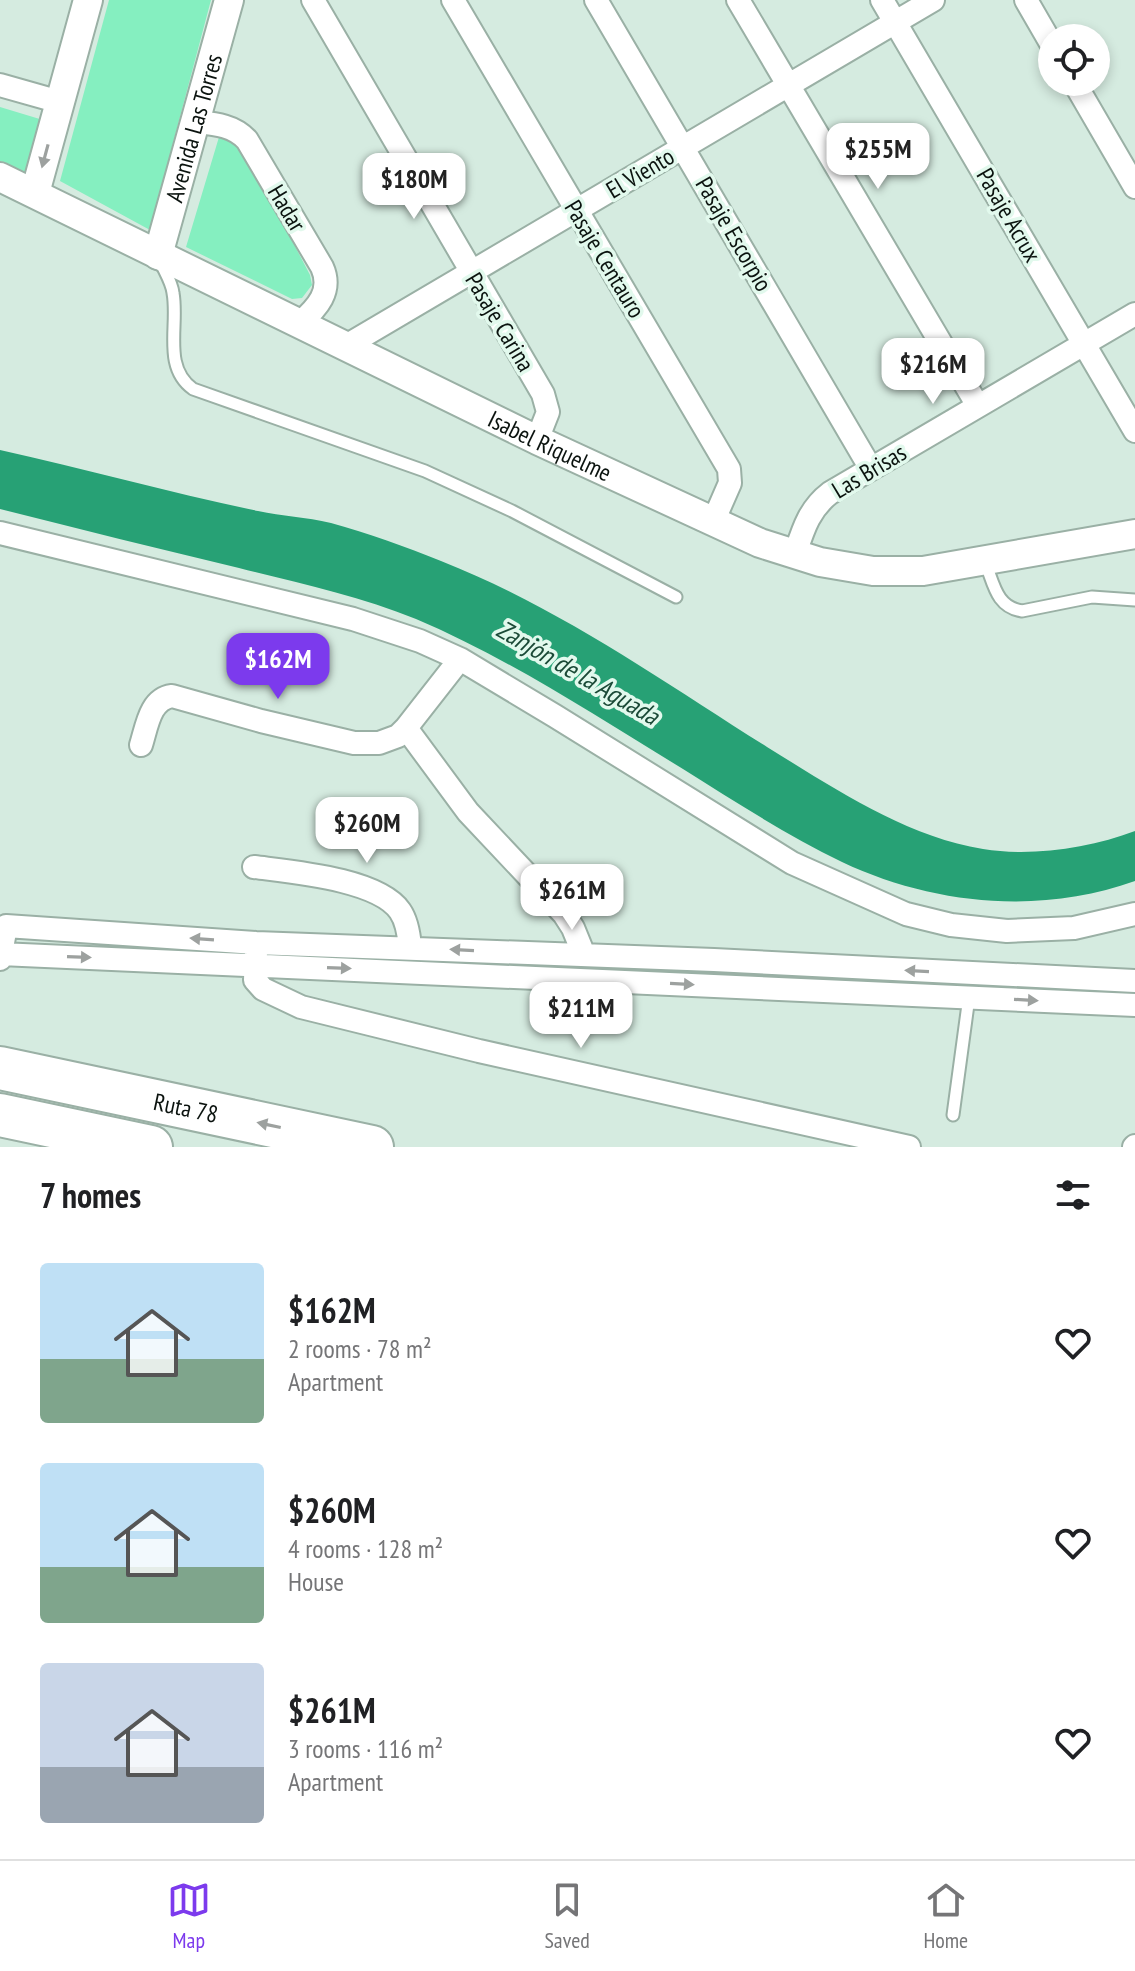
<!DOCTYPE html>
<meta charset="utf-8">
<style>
:root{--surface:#fff;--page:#f6f6f6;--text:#202124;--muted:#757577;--line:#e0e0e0;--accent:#7c3aed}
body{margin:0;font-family:"PT Sans Narrow",sans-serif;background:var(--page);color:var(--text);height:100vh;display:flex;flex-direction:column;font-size:30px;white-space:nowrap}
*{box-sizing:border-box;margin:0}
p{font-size:26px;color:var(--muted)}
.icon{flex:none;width:44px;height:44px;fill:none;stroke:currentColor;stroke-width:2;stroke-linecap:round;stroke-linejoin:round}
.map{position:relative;height:1147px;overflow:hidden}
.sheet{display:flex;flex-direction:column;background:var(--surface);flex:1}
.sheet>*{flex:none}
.controls{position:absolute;left:1038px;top:24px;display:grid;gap:16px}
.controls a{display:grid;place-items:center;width:72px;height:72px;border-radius:50%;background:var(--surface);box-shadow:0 4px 12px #0003;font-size:40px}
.price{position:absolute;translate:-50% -68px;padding:0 18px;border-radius:16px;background:#fff;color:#222;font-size:26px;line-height:52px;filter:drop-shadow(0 2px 4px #0008)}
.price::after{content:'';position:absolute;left:50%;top:48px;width:24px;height:18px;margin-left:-12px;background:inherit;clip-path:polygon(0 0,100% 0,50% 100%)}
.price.current{background:var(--accent);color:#fff}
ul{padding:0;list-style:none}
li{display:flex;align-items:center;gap:24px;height:200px;padding:0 40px}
li span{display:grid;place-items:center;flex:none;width:224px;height:160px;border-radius:8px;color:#555}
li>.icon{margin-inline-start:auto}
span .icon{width:96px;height:96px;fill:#fffc;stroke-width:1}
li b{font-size:34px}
h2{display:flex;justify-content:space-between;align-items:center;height:96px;padding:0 40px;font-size:34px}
.tabs{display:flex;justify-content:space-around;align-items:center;height:112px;border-top:2px solid var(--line);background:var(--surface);font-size:22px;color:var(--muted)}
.tabs a{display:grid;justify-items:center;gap:4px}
.tabs .current{color:var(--accent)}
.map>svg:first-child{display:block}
.green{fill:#85efc0}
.water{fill:#27a175}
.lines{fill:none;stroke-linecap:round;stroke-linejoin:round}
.service-casing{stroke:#9ab0a5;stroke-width:15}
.minor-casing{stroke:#9ab0a5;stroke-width:26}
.tertiary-casing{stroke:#9ab0a5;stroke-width:32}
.motorway-casing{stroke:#9ab0a5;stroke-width:46}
.service{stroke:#fff;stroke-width:11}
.minor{stroke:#fff;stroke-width:22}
.tertiary{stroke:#fff;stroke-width:28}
.motorway{stroke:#fff;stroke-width:42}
.oneway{fill:#9da19f}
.labels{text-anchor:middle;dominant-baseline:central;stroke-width:7;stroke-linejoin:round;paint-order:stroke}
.street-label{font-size:24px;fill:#0b130f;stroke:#e2f9ed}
.water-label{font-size:26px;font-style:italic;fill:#1b4a37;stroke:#e2f9ed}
</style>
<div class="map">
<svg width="1135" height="1147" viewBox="0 0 1135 1147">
<rect width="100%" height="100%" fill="#d5ebe0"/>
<path class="green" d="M 109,0 L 211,0 L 150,230 L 60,181 Z
M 0,107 L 43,120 L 29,175 L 0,161 Z
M 219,137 L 234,143 L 248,156 L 310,275 L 312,285 L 302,298 L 292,299 L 186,247 Z"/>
<path class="water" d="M 0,450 C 86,469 171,493 258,511 C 282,516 306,517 331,523 C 368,533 406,547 441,561 C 558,607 662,681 767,747 C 834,788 904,836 983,849 C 1031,857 1090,848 1135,831 L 1135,881 C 1040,915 933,905 842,862 C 788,836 734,801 683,769 C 596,716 510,659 416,619 C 359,596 298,583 239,568 C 159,549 80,529 0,509 Z"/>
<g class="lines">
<defs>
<path id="service" d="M 161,263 C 165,272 172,283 173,293 C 179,325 162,367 193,389 L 425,471 L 512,511 L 676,597
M 985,562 C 994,584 996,607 1022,611 L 1092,597 L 1135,600
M 953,1115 L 969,997"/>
<path id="minor" d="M 313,0 L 543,394 L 548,412 L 537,440
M 453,0 L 729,469 L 730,483 L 713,522
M 596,0 L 871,469
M 738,0 L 978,406
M 882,0 L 1135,431
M 1026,0 L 1052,45
M 1074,82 L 1135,187
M 0,85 L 60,102
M 195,122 C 215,124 233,125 247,140 L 322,267 C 333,291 317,308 300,323
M 346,346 L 933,0
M 0,533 L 353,619 L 420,641 L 460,659 L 555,716 L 792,863 L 906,914 L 951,925 L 1007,931 L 1074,928 L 1135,914
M 795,554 C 803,530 809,509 830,493 L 1135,314
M 406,728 L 468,812 L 564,914 L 573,928 L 584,955
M 141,745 C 147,726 150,699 172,696 L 261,721 L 354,743 L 379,743 L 398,736 L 406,728 L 460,659
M 254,867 C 292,872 378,879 400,911 C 407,921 409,935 410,947
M 256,951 L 255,980 L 263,989 L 301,1007 L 479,1051 L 909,1147
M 0,954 L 1135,1005
M 0,959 L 6,926 L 256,943 L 714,960 L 1135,981
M 1134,1147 L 1135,1146"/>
<g id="tertiary">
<path id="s1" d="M 0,177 L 537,440 L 760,543 L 820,562 L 873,571 L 923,571 L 1135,534"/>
<path d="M 35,193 L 88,0"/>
<path id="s2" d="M 158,255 L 229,0"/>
</g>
<g id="motorway">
<path id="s3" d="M 0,1068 L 372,1147"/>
<path d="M 0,1115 L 151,1147"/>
</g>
</defs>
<use href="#service" class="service-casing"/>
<use href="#minor" class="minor-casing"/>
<use href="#tertiary" class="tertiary-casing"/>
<use href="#motorway" class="motorway-casing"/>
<use href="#service" class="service"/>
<use href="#minor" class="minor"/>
<use href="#tertiary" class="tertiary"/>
<use href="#motorway" class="motorway"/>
</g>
<defs><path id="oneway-solid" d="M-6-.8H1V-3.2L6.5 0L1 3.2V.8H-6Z" transform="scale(2)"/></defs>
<g class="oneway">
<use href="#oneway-solid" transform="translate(45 156) rotate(105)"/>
<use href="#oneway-solid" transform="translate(202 939) rotate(-176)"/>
<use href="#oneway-solid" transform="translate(462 950) rotate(-177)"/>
<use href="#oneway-solid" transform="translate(79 957) rotate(2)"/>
<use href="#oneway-solid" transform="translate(339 968) rotate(2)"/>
<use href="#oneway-solid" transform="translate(917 971) rotate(-177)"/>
<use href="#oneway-solid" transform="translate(682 984) rotate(3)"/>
<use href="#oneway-solid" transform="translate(1026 1000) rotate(3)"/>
<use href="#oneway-solid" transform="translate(269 1125) rotate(-168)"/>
</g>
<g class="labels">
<g class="street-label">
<text stroke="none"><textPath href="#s2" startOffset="132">Avenida Las Torres</textPath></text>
<text transform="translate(640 173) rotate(-31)">El Viento</text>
<text transform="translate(287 208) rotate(59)">Hadar</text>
<text transform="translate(1009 215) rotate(60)">Pasaje Acrux</text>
<text transform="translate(734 234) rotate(60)">Pasaje Escorpio</text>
<text transform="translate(605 259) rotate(59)">Pasaje Centauro</text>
<text transform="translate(500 322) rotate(59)">Pasaje Carina</text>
<text stroke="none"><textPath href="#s1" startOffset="612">Isabel Riquelme</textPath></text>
<text transform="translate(869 471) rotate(-31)">Las Brisas</text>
<text stroke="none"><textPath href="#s3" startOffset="190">Ruta 78</textPath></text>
</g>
<g class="water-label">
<text transform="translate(578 672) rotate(30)">Zanjón de la Aguada</text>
</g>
</g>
</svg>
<div class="controls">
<a><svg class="icon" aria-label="locate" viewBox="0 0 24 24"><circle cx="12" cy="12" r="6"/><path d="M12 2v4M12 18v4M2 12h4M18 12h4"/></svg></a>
</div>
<b class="price" style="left:878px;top:191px">$255M</b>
<b class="price" style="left:414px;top:221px">$180M</b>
<b class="price" style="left:933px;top:406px">$216M</b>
<b class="price current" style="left:278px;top:701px">$162M</b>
<b class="price" style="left:367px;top:865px">$260M</b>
<b class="price" style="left:572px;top:932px">$261M</b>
<b class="price" style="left:581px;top:1050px">$211M</b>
</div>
<section class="sheet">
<h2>7 homes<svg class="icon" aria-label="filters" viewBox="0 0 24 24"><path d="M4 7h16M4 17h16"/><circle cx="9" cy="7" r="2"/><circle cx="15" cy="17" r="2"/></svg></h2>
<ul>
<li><span style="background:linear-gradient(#bfe0f5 60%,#7fa58c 0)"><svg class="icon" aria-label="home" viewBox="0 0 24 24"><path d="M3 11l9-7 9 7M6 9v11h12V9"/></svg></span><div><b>$162M</b><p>2 rooms · 78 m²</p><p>Apartment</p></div><svg class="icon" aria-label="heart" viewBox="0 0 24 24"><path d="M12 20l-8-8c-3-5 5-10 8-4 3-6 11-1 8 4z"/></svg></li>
<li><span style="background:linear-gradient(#bfe0f5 65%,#7fa58c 0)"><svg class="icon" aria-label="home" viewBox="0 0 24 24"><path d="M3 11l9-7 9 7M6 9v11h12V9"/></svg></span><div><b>$260M</b><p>4 rooms · 128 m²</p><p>House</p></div><svg class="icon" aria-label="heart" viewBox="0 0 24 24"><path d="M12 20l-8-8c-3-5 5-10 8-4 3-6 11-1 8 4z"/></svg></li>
<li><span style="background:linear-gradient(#c9d6e8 65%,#9aa5b1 0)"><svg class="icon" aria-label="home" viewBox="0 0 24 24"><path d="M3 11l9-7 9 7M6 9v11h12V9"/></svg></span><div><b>$261M</b><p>3 rooms · 116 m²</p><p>Apartment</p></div><svg class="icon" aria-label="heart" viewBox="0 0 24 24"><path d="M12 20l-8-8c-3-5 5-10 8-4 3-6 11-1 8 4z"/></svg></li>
</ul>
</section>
<nav class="tabs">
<a class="current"><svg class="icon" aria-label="map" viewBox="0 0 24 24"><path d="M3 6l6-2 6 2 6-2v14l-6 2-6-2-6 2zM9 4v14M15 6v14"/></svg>Map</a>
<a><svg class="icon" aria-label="saved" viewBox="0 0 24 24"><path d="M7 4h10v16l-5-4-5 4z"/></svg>Saved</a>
<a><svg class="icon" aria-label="home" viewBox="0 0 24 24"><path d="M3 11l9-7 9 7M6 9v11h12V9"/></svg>Home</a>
</nav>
